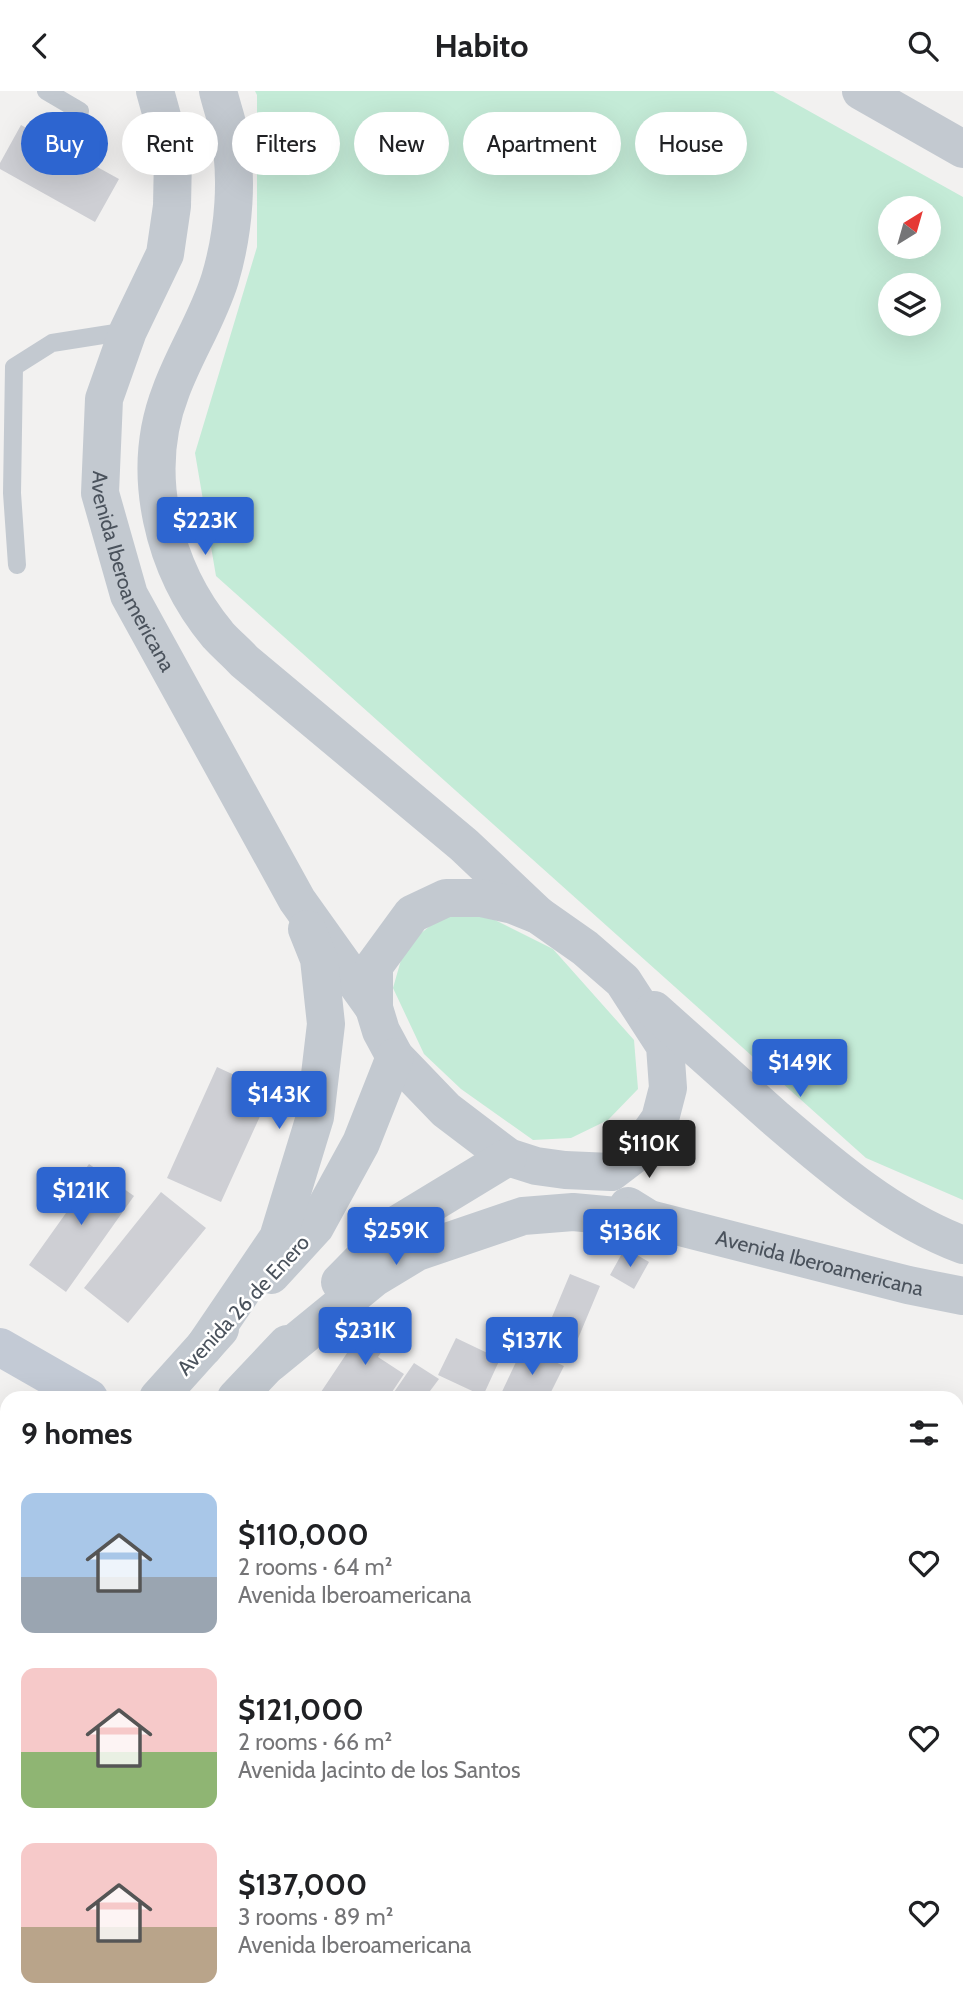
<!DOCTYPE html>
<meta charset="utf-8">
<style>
:root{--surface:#fff;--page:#f2f2f2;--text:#202124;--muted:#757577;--accent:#2d65d0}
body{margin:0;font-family:Cabin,sans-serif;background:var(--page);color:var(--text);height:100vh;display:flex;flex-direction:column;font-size:26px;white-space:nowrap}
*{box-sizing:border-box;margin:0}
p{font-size:23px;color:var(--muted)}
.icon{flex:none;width:38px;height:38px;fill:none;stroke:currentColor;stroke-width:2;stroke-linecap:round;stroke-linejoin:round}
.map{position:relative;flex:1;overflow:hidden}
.details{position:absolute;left:0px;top:1300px;width:964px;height:625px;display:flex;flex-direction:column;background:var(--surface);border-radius:21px 21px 0 0;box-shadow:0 7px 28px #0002}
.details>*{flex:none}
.hud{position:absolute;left:21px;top:21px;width:922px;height:63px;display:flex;gap:14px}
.needle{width:46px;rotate:37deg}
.buttons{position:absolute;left:878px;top:105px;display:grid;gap:14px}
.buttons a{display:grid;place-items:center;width:63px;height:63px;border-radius:50%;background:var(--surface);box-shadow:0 7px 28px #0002;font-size:35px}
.price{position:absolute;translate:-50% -60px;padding:0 16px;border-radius:7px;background:var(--accent);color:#fff;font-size:23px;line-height:46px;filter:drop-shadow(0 2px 4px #0008)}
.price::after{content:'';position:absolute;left:50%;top:42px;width:21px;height:16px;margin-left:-10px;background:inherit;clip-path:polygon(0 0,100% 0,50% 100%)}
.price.active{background:#222;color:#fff}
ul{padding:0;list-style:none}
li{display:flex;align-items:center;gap:21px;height:175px;padding:0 21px}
li span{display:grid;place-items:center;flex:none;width:196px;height:140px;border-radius:14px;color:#555}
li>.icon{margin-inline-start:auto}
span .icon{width:84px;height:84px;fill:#fffc;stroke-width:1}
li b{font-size:30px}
h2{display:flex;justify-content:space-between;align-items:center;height:84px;padding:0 21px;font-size:30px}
.pill{padding:0 24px;border-radius:32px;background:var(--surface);box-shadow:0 7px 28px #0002;font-size:24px;line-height:63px}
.pill.active{background:var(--accent);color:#fff}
header{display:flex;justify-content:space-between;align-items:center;height:91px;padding:0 21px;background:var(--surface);font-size:32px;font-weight:800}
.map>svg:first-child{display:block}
.education{fill:#e3e2e2}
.green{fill:#c4ebd7;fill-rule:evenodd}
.building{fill:#cecfd4}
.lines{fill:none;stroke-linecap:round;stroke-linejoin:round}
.service{stroke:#c3c9d0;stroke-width:18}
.minor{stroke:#c3c9d0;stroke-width:35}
.tertiary{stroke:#c3c9d0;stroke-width:38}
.secondary{stroke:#c3cad5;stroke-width:38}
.labels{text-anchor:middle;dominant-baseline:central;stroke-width:5;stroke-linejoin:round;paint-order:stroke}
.street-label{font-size:21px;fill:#4a525c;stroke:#fff}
</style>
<header><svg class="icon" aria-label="back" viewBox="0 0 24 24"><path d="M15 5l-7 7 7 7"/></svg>Habito<svg class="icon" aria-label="search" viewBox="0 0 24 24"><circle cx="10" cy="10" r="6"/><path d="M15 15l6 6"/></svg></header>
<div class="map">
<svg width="963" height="1924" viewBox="0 0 963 1924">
<rect width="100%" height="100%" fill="#f2f1f0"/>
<path class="education" d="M 7,1661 L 7,1918 L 272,1918 L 269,1924 L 0,1924 L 0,1669 Z"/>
<path class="green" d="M 255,0 L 773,0 L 963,106 L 963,1109 L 866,1067 L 216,485 L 195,362 L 257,156 L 257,4 ZM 891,117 L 929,117 L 929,156 L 891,156 ZM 891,194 L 929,194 L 929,233 L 891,233 Z
M 473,818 L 553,858 L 634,949 L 638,998 L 608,1029 L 571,1047 L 533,1049 L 461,998 L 424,963 L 393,897 L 401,869 L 415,847 L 445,823 Z
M 121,1918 L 207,1918 L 204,1924 L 117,1924 Z"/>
<path class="building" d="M 21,34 L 119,88 L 95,131 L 0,78 L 0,72 Z
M 217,976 L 271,1001 L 221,1111 L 167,1087 Z
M 89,1073 L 134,1105 L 66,1201 L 29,1174 L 66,1122 L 58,1116 Z
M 161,1101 L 206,1137 L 128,1232 L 84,1197 Z
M 625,1157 L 649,1171 L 634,1198 L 610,1184 Z
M 570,1183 L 600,1195 L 577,1250 L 547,1238 Z
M 373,1223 L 396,1239 L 378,1266 L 404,1283 L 388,1307 L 317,1307 Z
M 456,1247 L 500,1268 L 483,1305 L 438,1284 Z
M 523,1256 L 564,1275 L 548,1307 L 499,1307 Z
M 414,1272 L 439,1288 L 427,1304 L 432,1307 L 390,1307 Z
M 957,1668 L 963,1672 L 963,1687 L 957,1695 Z
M 963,1705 L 963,1767 L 957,1762 L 957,1713 Z
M 0,1730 L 7,1734 L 7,1836 L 0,1832 Z
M 590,1918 L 727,1918 L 723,1924 L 586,1924 Z"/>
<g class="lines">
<path class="service" d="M 46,0 L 80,20
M 17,474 L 12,402 L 14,276 L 52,252 L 128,240"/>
<path class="minor" d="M 957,1619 L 963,1621
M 455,1918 L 463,1922 L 475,1922 L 479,1918
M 773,1918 L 783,1924
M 291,1924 L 294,1918
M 879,1924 L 883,1918"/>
<g class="tertiary">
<path id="s1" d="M 155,0 L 173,65 L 172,115 L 165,163 L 128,240 L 104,308 L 100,402 L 129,504 L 297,809 L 374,917"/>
<path d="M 218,0 C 221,12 225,24 228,36 C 239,84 234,141 220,188 C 208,227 185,262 171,300 C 139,382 163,478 218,544 C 226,553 236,561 244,570 L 464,754 L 538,824"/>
<path d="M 861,0 L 963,58"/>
<path d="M 446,807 L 481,807 L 513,814 L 538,824 L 585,857 L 623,890 L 665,955 L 668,997 L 660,1028 L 636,1062 L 611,1081 L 565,1079 L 536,1075 L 508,1066 L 446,1019 L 395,966 L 381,940 L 374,917 L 374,875 L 412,823 Z"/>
<path d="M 654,919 C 694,955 734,990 774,1026 C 831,1075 891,1127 963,1154"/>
<path id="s2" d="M 628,1115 L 649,1128 L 908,1194 L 963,1205"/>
<path d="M 271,1184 L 315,1136 L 361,1052 L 395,966"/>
<path d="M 340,1191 L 396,1134 L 508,1066"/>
<path d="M 204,1256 L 278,1147 L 315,1026 L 326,933 L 319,868 L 307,838"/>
<path d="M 270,1272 L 374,1187 L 417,1161 L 523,1125 L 573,1121 L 649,1128"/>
<path d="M 158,1307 L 220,1238"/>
<path d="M 236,1307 L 287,1253"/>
<path d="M 0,1489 L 7,1480"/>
<path d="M 0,1566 L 7,1558"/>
</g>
<path class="secondary" d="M 0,1256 L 89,1307
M 957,1820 L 963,1829"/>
</g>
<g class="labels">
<g class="street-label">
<text stroke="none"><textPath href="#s1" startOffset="502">Avenida Iberoamericana</textPath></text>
<text stroke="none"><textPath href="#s2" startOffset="201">Avenida Iberoamericana</textPath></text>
<text transform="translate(243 1214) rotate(-47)">Avenida 26 de Enero</text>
</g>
</g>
</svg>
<div class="buttons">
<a><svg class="needle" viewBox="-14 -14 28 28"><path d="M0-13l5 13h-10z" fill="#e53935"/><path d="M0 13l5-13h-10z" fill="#757577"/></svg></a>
<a><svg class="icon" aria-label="layers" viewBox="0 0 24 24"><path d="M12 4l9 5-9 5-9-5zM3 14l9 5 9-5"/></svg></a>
</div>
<b class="price" style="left:205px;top:466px">$223K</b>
<b class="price" style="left:800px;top:1008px">$149K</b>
<b class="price" style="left:279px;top:1040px">$143K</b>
<b class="price active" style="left:649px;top:1089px">$110K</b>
<b class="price" style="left:81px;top:1136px">$121K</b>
<b class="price" style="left:396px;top:1176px">$259K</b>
<b class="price" style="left:630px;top:1178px">$136K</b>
<b class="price" style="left:365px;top:1276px">$231K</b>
<b class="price" style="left:532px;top:1286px">$137K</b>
<div class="hud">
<a class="pill active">Buy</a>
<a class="pill">Rent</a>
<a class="pill">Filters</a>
<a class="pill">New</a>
<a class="pill">Apartment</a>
<a class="pill">House</a>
</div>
<section class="details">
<h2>9 homes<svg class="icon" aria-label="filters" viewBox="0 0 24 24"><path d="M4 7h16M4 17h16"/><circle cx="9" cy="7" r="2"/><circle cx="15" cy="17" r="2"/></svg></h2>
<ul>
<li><span style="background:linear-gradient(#a9c7e8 60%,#9aa5b1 0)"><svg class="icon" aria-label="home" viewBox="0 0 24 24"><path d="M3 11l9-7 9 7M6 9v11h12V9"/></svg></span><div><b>$110,000</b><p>2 rooms · 64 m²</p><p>Avenida Iberoamericana</p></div><svg class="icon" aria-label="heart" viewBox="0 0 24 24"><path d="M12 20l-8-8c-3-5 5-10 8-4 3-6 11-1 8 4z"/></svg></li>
<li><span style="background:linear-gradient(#f6c9c9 60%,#8fb573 0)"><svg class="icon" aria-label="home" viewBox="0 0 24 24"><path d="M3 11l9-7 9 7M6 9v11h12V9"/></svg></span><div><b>$121,000</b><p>2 rooms · 66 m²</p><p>Avenida Jacinto de los Santos</p></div><svg class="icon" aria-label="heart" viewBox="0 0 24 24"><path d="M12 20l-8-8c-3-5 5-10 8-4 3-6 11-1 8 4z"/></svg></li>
<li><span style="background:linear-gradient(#f6c9c9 60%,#b9a48a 0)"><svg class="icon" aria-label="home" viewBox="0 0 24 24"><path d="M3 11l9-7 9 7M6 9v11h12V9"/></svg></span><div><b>$137,000</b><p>3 rooms · 89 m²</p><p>Avenida Iberoamericana</p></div><svg class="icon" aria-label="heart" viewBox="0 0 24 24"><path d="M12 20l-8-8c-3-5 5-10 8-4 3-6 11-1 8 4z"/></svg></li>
</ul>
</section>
</div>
